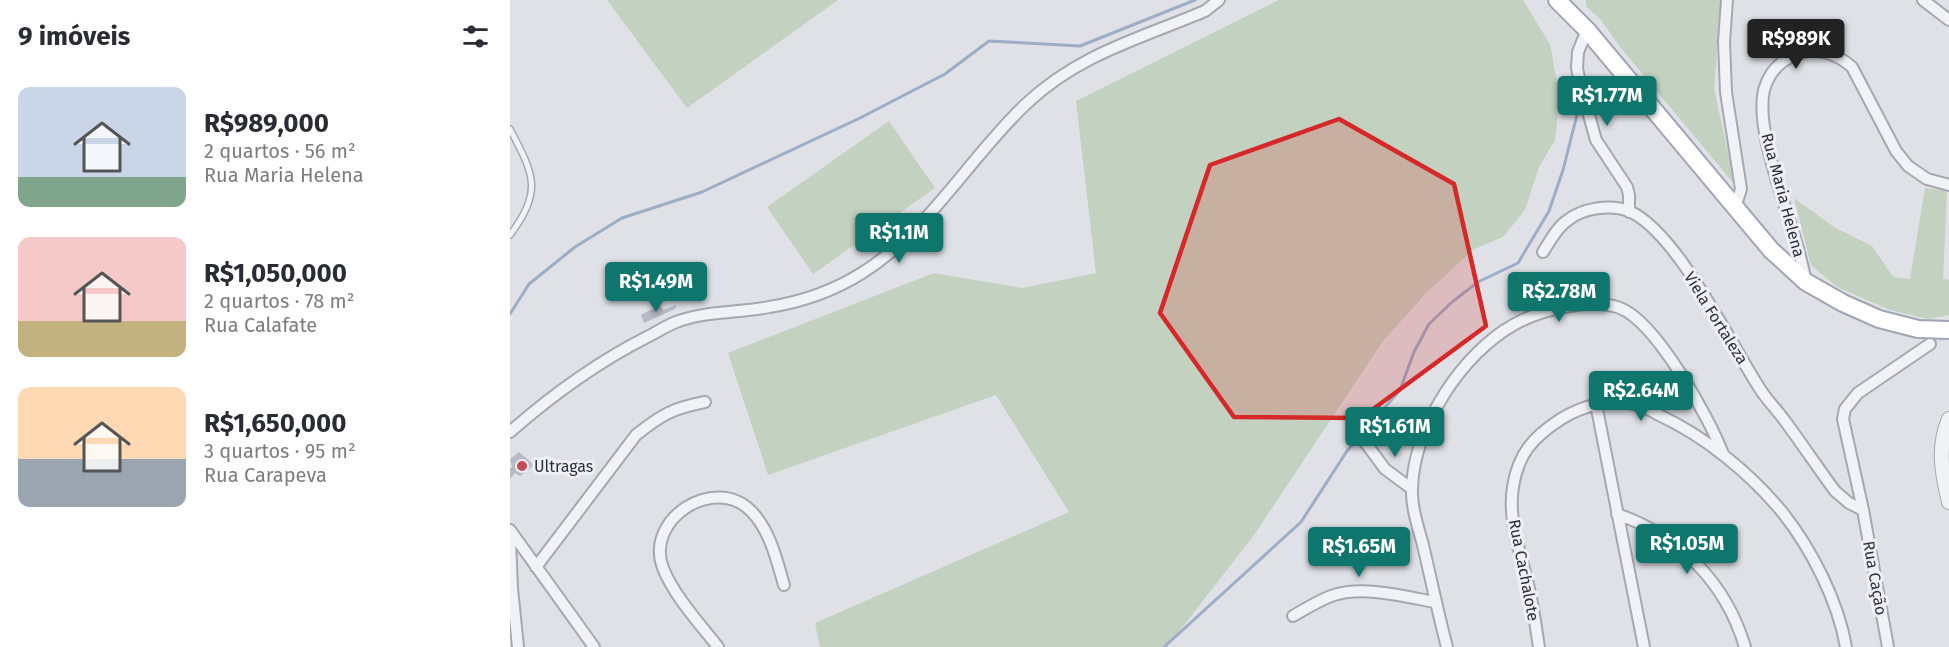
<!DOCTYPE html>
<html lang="pt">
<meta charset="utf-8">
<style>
:root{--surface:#fff;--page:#f2f2f3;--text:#2b2b33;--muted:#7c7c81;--accent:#0f766e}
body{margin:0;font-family:"Fira Sans",sans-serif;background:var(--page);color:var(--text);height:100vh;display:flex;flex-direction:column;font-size:22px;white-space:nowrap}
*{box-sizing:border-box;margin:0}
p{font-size:20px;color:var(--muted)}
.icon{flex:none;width:33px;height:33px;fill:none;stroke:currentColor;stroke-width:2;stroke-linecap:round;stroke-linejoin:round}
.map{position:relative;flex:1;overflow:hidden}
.details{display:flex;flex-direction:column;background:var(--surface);width:510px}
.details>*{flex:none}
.price{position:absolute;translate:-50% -51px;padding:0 14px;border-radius:6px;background:var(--accent);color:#fff;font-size:20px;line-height:39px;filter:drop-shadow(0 2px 3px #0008)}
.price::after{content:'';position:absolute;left:50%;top:36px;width:18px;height:14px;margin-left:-9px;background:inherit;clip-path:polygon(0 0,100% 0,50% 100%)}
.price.current{background:#222;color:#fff}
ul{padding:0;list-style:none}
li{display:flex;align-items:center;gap:18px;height:150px;padding:0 18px}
li span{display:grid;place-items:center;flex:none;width:168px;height:120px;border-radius:12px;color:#555}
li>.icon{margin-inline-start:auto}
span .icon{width:72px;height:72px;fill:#fffc;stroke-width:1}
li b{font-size:26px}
h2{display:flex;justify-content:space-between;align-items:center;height:72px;padding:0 18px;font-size:26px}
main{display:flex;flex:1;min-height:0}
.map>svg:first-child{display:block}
.green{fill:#c3d1c0}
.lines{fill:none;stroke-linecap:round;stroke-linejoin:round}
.stream{stroke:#9cadc5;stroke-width:3}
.building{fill:#b6bac4}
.service-casing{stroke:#a5a8b1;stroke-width:8}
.minor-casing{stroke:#a5a8b1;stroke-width:14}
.tertiary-casing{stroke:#a5a8b1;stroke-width:16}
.primary-casing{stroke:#9fa5b2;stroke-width:20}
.service{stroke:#f1f2f6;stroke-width:5}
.minor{stroke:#f1f2f6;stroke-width:10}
.tertiary{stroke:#f1f2f6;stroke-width:14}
.primary{stroke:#fff;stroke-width:16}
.marked{fill:#d62828;fill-opacity:0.2;stroke:#d62828;stroke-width:4.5;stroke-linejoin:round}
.poi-dot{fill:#c54b54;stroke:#eef0f5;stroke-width:2}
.labels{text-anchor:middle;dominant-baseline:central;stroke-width:6;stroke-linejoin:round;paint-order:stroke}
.street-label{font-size:16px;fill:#292f3d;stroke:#eef0f5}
.poi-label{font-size:16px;fill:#292f3d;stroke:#eef0f5;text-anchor:start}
</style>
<main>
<section class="details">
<h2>9 imóveis<svg class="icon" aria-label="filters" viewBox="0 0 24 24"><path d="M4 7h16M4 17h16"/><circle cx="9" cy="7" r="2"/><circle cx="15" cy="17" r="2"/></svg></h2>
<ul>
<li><span style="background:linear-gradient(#c9d6e8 75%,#7fa58c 0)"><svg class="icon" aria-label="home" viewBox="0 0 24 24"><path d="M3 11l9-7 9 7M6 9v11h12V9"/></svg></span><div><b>R$989,000</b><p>2 quartos · 56 m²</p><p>Rua Maria Helena</p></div></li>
<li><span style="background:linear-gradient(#f6c9c9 70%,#c2b280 0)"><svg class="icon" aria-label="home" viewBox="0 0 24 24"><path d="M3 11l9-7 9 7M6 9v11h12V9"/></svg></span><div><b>R$1,050,000</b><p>2 quartos · 78 m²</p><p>Rua Calafate</p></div></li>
<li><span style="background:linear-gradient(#ffd9b3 60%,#9aa5b1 0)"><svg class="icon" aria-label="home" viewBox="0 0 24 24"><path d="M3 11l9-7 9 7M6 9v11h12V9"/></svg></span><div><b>R$1,650,000</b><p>3 quartos · 95 m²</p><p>Rua Carapeva</p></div></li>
</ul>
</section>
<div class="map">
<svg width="1439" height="647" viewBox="0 0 1439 647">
<rect width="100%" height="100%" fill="#dfe1e7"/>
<path class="green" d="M 97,0 L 328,0 L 177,108 Z
M 769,0 L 1013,0 L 1040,44 L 1050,99 L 1045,140 L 1029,167 L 1015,210 L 993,237 L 964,249 L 916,293 L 873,341 L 744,535 L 657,647 L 310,647 L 305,623 L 559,512 L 486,395 L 258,475 L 218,353 L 424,273 L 512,288 L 586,273 L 566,101 Z
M 1076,0 L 1211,0 L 1204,89 L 1225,185 L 1110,47 L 1091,20 L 1076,6 Z
M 379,121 L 425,188 L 303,274 L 257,207 Z
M 1415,188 L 1437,191 L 1433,279 L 1439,280 L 1439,315 L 1418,319 L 1380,310 L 1327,287 L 1301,265 L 1284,198 L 1324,227 L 1362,246 L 1383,277 L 1400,279 Z"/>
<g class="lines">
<path class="stream" d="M 0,314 L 19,284 L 65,247 L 112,218 L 192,192 L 350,118 L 435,74 L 479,41 L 570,46 L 685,0
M 654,647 L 791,522 L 837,451 L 890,390 L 904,352 L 919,324 L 942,302 L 968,282 L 1008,263 L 1039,211 L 1053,170 L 1068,111 L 1067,89"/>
</g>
<path class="building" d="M 150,305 L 153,310 L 166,305 L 165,309 L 134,323 L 131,315 Z
M 9,452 L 24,465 L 10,476 L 5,473 L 0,479 L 0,469 L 2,467 L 0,459 Z"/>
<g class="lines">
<defs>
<path id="service" d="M 0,129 C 24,175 33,190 0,235"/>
<path id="minor" d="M 1217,0 L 1214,42 L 1216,92 L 1231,189 L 1225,208
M 1413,0 L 1439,20
M 1077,30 L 1068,52 L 1067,68 L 1070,83 L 1086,140 L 1117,187 L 1119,195 L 1119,212
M 1033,252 C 1040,241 1047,227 1058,220 C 1073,208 1100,204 1119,211 C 1167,232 1220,343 1250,389 C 1257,400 1267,410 1275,421 C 1292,444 1308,468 1325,491 L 1339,503 L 1353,510
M 1296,282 C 1293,268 1290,255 1286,242 C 1275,202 1245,129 1254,90 C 1259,72 1271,60 1287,54 C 1306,46 1327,54 1342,67 L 1386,151 L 1398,166 L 1417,179 L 1439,185
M 1086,404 L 1134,647
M 0,432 C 42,395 88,362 137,337 C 147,332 156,326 166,322 C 195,311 229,313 259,307 C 291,302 325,290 352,273 C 419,231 459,158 516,104 C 569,54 629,39 695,11 L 709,0
M 855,442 L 875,469 L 902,489
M 1107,514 C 1170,536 1216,583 1235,647
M 0,530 L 84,647
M 0,541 L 2,588 L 8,647
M 26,567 L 126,435 C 151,415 163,408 195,402
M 783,616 C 795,609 808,601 821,596 C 852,585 893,596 924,602
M 208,647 C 190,624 164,596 153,568 C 134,519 205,474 241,511 C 260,530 267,561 274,585
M 937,647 C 928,613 921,579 913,545 C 908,527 901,506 902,488 C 904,427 952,353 1005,324 C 1021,315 1042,309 1060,306 C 1077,303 1093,302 1110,308 C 1146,322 1199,417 1213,454
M 1029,647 C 1026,629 1024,611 1020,593 C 1013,559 997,522 1003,487 C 1008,454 1023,437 1051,419 C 1073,405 1103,398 1129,405 C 1136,407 1143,412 1149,415 C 1196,437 1240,473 1273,513 C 1302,550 1328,601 1336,647
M 1378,647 L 1353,510 L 1333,419 L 1335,409 L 1348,393 L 1420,344"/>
<path id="tertiary" d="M 1439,419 C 1427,447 1432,473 1439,502"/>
<path id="primary" d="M 1047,0 L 1077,30 L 1261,250 L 1296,282 L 1333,303 L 1369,319 L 1408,329 L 1439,330"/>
</defs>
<use href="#service" class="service-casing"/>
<use href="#minor" class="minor-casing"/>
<use href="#tertiary" class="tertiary-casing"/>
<use href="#primary" class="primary-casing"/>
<use href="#service" class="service"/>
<use href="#minor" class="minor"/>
<use href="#tertiary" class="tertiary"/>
<use href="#primary" class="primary"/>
</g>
<path class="marked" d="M 829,119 L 944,184 L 976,326 L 851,418 L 724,417 L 650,313 L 700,165 Z"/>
<circle class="poi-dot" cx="12" cy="466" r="6"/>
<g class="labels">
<g class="street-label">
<text transform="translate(1273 195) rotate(75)">Rua Maria Helena</text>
<text transform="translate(1206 318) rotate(58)">Viela Fortaleza</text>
<text transform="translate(1014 570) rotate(79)">Rua Cachalote</text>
<text transform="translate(1365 578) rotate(80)">Rua Cação</text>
</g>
<g class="poi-label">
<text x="24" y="466">Ultragas</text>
</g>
</g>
</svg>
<b class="price current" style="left:1286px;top:70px">R$989K</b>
<b class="price" style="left:1097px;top:127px">R$1.77M</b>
<b class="price" style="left:389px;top:264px">R$1.1M</b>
<b class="price" style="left:146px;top:313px">R$1.49M</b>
<b class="price" style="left:1049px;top:323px">R$2.78M</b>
<b class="price" style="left:1131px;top:422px">R$2.64M</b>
<b class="price" style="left:885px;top:458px">R$1.61M</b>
<b class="price" style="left:1177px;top:575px">R$1.05M</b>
<b class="price" style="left:849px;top:578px">R$1.65M</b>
</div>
</main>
